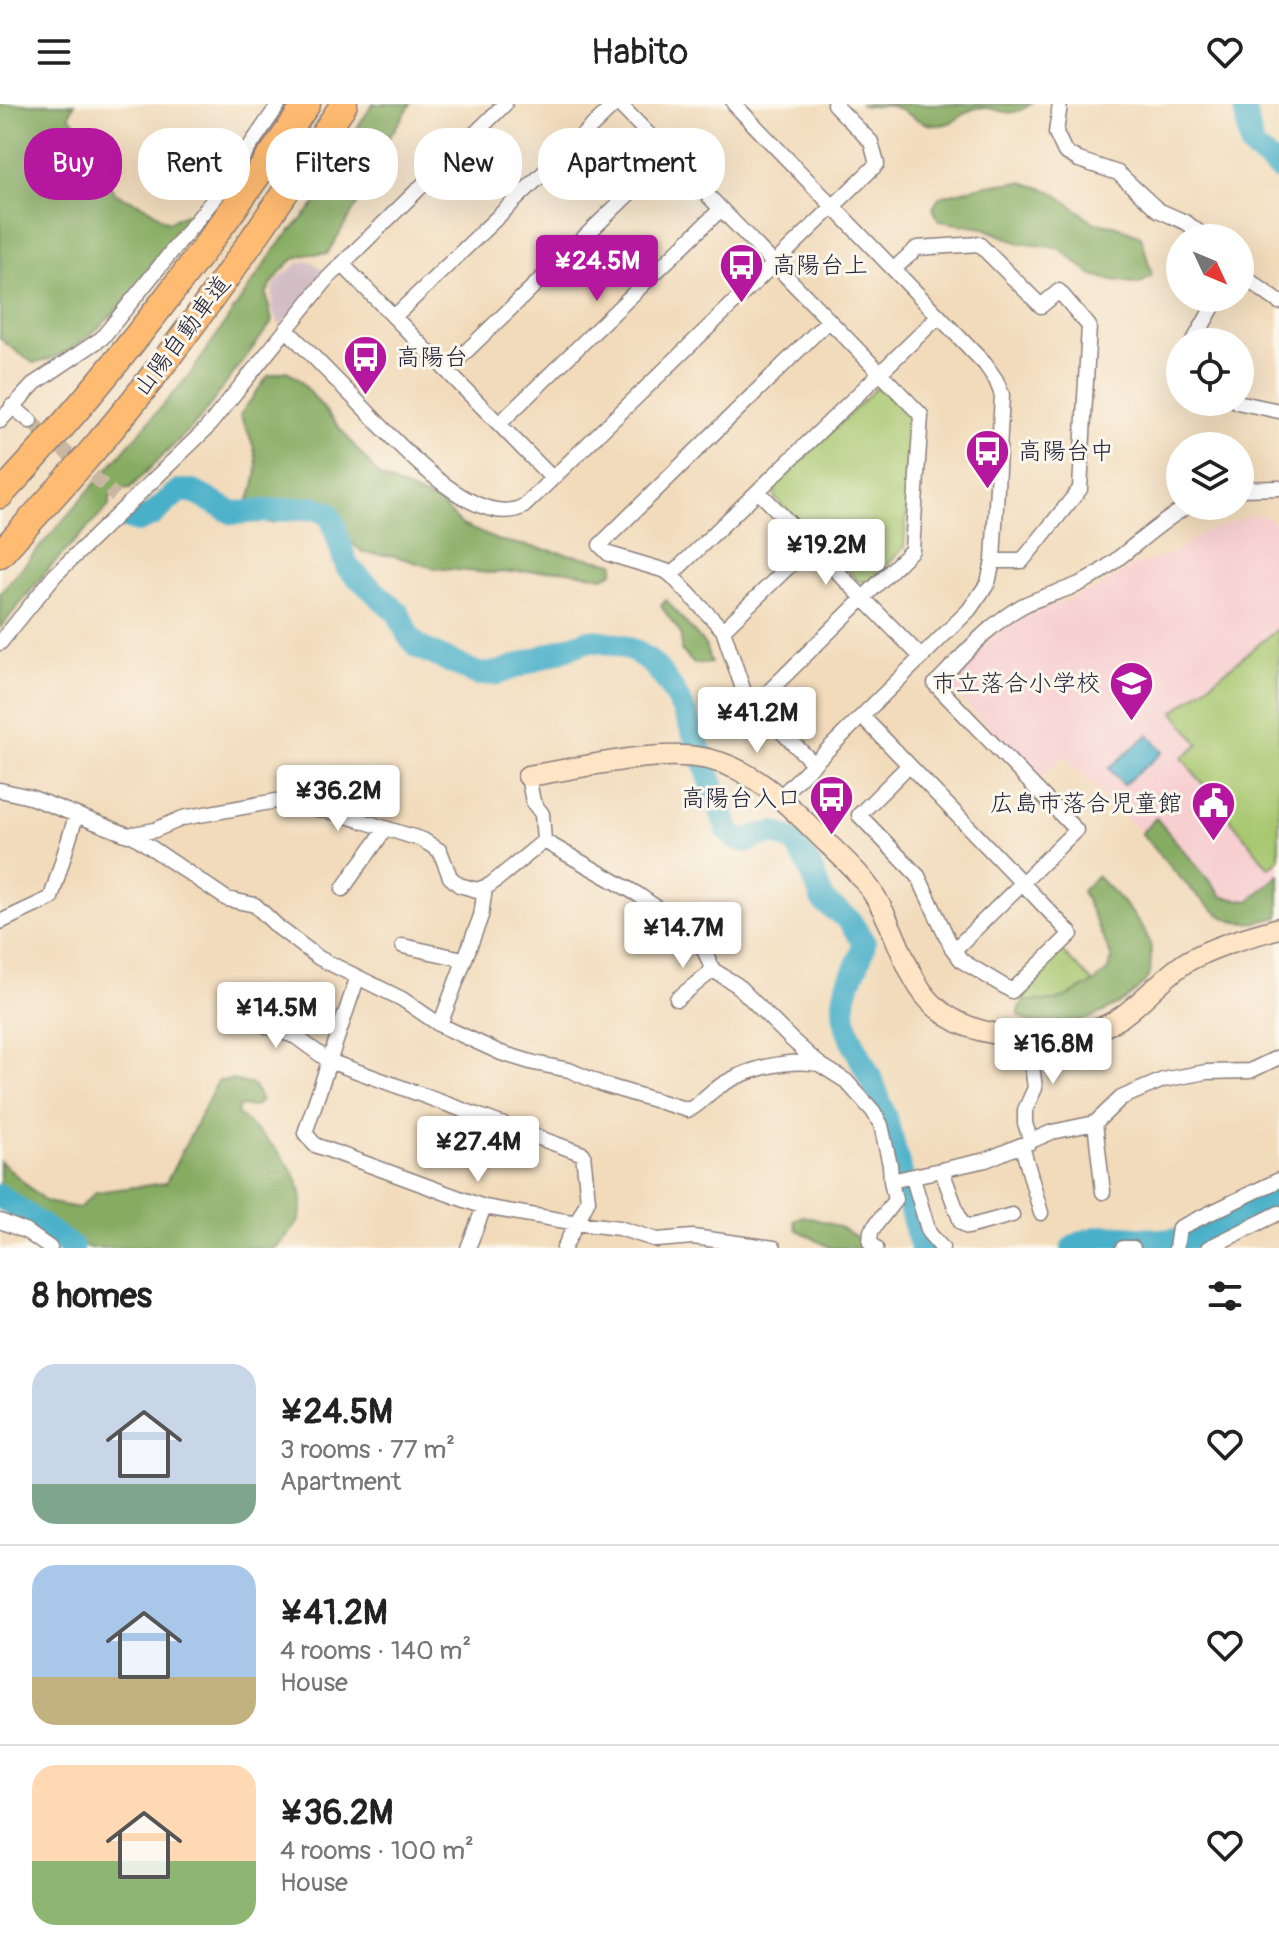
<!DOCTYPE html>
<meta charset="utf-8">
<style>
:root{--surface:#fff;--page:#f2f2f2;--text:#222;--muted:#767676;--line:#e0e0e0;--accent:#b5179e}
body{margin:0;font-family:Pangolin,"Klee One",sans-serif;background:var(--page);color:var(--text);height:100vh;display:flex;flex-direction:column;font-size:30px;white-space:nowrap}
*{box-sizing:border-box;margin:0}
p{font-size:26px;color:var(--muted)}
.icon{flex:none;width:44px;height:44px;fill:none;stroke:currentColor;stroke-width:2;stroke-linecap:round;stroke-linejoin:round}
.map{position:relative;height:1144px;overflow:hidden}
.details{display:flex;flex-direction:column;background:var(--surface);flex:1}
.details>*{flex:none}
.guide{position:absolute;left:24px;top:24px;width:800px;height:72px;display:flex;gap:16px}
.needle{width:52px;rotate:134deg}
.buttons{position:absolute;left:1166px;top:120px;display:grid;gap:16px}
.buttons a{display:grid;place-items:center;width:88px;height:88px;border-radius:50%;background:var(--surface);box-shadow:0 8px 32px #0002;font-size:40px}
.price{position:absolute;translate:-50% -68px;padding:0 18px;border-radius:8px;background:#fff;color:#222;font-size:26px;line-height:52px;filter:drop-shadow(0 2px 4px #0008)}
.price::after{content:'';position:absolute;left:50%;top:48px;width:24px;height:18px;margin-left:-12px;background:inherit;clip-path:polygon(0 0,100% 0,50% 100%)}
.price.current{background:var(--accent);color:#fff}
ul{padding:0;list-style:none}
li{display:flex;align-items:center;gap:24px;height:200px;padding:0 32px}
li+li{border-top:2px solid var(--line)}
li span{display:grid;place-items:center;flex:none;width:224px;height:160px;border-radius:24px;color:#555}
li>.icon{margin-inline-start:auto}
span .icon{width:96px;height:96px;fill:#fffc;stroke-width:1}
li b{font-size:34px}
h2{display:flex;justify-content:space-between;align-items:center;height:96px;padding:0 32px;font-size:34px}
.pill{padding:0 28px;border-radius:32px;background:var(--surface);box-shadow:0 8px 32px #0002;font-size:28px;line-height:72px}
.pill.current{background:var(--accent);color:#fff}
header{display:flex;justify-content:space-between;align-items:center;height:104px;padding:0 32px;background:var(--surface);font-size:36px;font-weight:600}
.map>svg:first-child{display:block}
.built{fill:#f7cfd0}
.industrial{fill:#d2bdc5}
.green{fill:#a8c76f;stroke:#657455;stroke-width:2}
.forest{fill:#86ac62;stroke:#54674e;stroke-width:2}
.water{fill:#4ab0c9;stroke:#366982;stroke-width:2}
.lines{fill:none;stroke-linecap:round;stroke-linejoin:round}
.river{stroke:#4ab0c9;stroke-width:24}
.street-tunnel{stroke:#c8b6a1;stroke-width:14;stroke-dasharray:14 7;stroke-linecap:butt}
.street-casing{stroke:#8a7e7b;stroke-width:17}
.secondary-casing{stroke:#8a7e7b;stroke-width:23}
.highway-casing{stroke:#8a7e7b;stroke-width:29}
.street{stroke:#fff;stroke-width:14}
.secondary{stroke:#ffe4c6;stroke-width:20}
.highway{stroke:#ffbb71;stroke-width:26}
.labels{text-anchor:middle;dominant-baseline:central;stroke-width:6;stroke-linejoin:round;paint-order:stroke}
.poi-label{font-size:24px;fill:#22223b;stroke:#fbf7ec;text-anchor:start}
.street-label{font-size:24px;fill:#22223b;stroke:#fbf7ec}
</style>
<header><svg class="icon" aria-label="menu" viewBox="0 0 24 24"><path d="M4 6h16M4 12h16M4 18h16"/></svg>Habito<svg class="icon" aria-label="heart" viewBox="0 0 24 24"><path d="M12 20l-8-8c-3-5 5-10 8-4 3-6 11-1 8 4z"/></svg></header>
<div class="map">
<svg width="1279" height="1144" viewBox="0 0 1279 1144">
<rect width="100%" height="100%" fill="#fbf7ec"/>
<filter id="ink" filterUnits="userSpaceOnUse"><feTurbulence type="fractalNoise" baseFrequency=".0125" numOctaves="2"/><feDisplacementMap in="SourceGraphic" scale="16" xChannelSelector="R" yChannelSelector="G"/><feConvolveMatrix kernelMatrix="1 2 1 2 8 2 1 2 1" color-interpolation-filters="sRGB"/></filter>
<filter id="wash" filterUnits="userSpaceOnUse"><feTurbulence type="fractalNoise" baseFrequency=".006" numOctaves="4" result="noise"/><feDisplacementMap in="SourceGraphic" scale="32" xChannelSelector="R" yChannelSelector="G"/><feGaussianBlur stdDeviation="1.8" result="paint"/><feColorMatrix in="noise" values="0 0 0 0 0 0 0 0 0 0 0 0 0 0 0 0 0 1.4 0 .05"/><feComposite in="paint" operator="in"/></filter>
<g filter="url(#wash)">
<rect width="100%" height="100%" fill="#f2dbbb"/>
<path class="built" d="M 1254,410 L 1271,415 L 1279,425 L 1279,771 L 1249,797 L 1223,793 L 1156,715 L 1141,729 L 1064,652 L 1039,675 L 950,584 L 951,574 L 999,527 L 1017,514 L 1101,483 L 1132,462 L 1168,451 L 1183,443 L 1199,430 Z"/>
<path class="industrial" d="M 312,157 L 326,170 L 280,221 L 272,205 L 273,184 L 280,174 L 299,158 Z"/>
<path class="green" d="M 876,284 C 891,286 908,302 913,317 L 904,443 L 870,478 L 858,477 L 775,394 L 775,383 Z
M 1279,524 L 1279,756 L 1269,764 L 1182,654 L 1199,640 L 1174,608 Z
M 1061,847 L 1094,879 L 1057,897 L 1025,897 L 1017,890 Z"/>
<path class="forest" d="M 0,0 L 74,0 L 69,12 L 93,36 L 103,72 L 116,90 L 145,102 L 168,118 L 185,110 L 192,111 C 156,159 95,251 33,259 L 0,235 Z
M 373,0 L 411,0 L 380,47 L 353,64 L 367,84 L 327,150 C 290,147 286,161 266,189 L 272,218 L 198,317 L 130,384 L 118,385 L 110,393 L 109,402 L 51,462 L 0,524 L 0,489 L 191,269 L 278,141 L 318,97 L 325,72 Z
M 860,0 L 1031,0 C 1004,19 999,0 977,4 C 967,5 959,16 949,19 C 922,28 912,7 890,2 C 879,0 871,5 860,0 Z
M 1022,78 L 1053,88 L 1095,119 L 1114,121 L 1141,132 L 1152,171 L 1140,180 L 1106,175 L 1091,170 L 1059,144 L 1019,139 L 984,124 L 939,117 L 933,104 L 939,93 L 986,81 Z
M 287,267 L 300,276 L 380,373 L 441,400 L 462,421 L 497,436 L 614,459 L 613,468 L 603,473 L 561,466 L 489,469 L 433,464 L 395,452 L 364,449 L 341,430 L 333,406 L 318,399 L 273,419 L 249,416 L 242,408 C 265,370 259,348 240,311 L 268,272 Z
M 666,496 L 705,541 L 711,559 L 694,560 L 681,546 L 681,530 L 661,502 Z
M 1156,714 L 1223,793 L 1249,797 L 1279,771 L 1279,813 C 1264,817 1246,822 1230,816 C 1203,805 1162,752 1141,729 Z
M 1097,772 C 1114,790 1149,821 1151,846 C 1151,852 1151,865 1149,871 C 1135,899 1071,927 1041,923 C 1034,922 1026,915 1019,911 L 1019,903 L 1025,897 L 1057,897 L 1094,879 L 1108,866 L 1112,854 L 1082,787 Z
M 233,976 L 253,981 L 261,996 L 255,1003 L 239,1002 L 237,1010 C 265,1033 315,1074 299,1116 C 295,1126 282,1137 275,1144 L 89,1144 L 0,1097 L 0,1057 L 46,1098 L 79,1104 L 96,1088 L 166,1079 L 218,977 Z
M 803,1112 C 826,1118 853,1124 867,1144 L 831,1144 L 796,1125 L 794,1116 Z"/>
<path class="water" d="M 1149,630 L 1163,648 L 1123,681 L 1109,664 Z"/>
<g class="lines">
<path class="river" d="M 1244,0 L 1252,43 L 1279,65
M 128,414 L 138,417 L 152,411 L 179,387 L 192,387 L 233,409 L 316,404 L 328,409 L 333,418 L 347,463 L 398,509 L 408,531 L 418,543 L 478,570 L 498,569 L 587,537 C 607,536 635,544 650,558 C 689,592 709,678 728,726 L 736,735 L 747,737 L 757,732 L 775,729 L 795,738 L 810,763 L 823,797 L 849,816 L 864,839 C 861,862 843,879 844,903 C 844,931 862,953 872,978 C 894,1031 904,1089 922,1144
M 0,1092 L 72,1144
M 1073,1144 C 1110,1119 1148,1144 1188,1134 C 1213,1128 1254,1105 1279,1094"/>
</g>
</g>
<g filter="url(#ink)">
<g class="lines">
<path class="street-tunnel" d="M 30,317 L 116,392"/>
<defs>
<path id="street" d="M 619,0 L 921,311 L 912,446 L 755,601
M 734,0 L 985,260 L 996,276 L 1002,291 L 993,457 L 988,479 L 969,506 L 780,693
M 1060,0 L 1056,29 L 1065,48 L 1079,56 L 1118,69 L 1158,106 L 1187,119 L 1206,134
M 342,160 L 552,374
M 894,165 L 917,144 L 979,140 L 1041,202 L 1059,187 L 1089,222 L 1080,385 L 1022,457 L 993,457
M 1240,170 L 1279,198
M 395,212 L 615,0
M 286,225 C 311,250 335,275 360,300 C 392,333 474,429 524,402 L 877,60 L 871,38 L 834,0
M 1193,238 L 1218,194
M 447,266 L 669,51
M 1237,298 L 1279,307
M 12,302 L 30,317
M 0,317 L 35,279 L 102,234 L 213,96 L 279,0
M 499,320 L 721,105
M 1240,385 L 1279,384
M 758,387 L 921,553
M 671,471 L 939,212
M 723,526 L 811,441
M 0,539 L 55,471 L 206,325 L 328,174 L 505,0
M 862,612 L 1071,830 L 1012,887 L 962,857 L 952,844 L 918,772 L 859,711 L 909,661
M 814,660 L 745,591 L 723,526 L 671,471 L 666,467 L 609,450 L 600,441 L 829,216
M 0,686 L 30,693 L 128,731 L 155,726 L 183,714 L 276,697 L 337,709 L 423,736 L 440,747 L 450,773 L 459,781 L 477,786 L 490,781 L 544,737 L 542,710 L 533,698 L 528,672
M 134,732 L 227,795 L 255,801 L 279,824 L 319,854 L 402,895 L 440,921 L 501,949 L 534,959 L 569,966 L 604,981 L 688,1006 C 700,1001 704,993 714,986 C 741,966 786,954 819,960
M 544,737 L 637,790 L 698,832 L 713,866 L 737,881 L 791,935 L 819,960 L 846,977 L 873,1007 L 881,1021 L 890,1061 L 891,1077 L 986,1056 L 1052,1028 L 1095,1019 L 1121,994 L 1163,976 L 1206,968 L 1250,967 L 1279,953
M 343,785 C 356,763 373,746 385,724
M 0,818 L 51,794 L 76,712
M 403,842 L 463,855
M 954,846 L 1076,726 L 935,580 C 962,553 989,520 1022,502 C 1047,489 1076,486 1100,468 C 1130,447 1155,421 1188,402
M 357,875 L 305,1029 L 315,1041 L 484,1103 L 577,1119 L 619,1124 L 657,1136 L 693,1133 L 774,1144
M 677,895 L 713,866
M 237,911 L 296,933 L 329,957 L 583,1050 L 588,1096 L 564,1144
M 440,921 L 481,812 L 485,784
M 1028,931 L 1035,984 L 1025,1006 L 1025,1019 L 1031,1038
M 1095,1019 L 1103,1088
M 1022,1042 L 1041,1109
M 942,1067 L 961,1118 L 968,1123 L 1012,1111
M 913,1074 L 929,1129 L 942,1144
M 0,1117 L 27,1128 L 50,1144
M 468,1144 L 484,1103
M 876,1144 L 870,1139 L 871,1127 L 895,1096 L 891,1077
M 1123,1144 L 1133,1144
M 1176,1144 L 1179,1124 L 1279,1076
M 1208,1144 L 1279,1109"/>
<path id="secondary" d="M 528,672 C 583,664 655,644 708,655 C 757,666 791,704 825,737 C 846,757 867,776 880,801 C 895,828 903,858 919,883 C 954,938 1028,937 1085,928 C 1128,922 1153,878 1188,857 C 1216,841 1248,833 1279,824"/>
<path id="highway" d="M 0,391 C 114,270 213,137 307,0
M 0,450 C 49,396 99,342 144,284 C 215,193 280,97 344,0"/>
</defs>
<use href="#street" class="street-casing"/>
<use href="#secondary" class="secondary-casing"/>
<use href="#highway" class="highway-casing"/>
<use href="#street" class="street"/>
<use href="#secondary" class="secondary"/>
<use href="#highway" class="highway"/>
</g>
</g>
<defs>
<symbol id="bus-pin" viewBox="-11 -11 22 30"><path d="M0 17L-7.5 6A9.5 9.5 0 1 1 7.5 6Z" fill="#b5179e" stroke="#fbf7ec"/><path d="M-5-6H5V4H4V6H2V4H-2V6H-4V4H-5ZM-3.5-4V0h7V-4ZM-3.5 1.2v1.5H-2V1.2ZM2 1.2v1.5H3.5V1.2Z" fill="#fff"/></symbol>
<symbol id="school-pin" viewBox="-11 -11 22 30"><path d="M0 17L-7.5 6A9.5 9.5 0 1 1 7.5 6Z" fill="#b5179e" stroke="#fbf7ec"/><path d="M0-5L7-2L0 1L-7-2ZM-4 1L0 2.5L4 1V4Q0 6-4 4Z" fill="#fff"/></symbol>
<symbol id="civic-pin" viewBox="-11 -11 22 30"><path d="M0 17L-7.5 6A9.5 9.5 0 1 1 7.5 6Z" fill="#b5179e" stroke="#fbf7ec"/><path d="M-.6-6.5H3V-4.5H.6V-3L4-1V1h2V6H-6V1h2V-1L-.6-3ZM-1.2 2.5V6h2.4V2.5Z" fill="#fff"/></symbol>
</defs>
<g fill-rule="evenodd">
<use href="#bus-pin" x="716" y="136" width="51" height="69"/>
<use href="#bus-pin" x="340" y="228" width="51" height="69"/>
<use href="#bus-pin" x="962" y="322" width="51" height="69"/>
<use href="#school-pin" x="1106" y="554" width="51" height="69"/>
<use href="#bus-pin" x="806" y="668" width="51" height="69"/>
<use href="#civic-pin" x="1188" y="674" width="51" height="69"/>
</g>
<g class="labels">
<g class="poi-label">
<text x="772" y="161">高陽台上</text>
<text x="396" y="253">高陽台</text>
<text x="1018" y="347">高陽台中</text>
<text x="1100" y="579" text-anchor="end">市立落合小学校</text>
<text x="801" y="694" text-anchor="end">高陽台入口</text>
<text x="1182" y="699" text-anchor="end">広島市落合児童館</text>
</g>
<g class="street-label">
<text transform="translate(182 232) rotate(-53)">山陽自動車道</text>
</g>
</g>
</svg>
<div class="buttons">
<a><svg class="needle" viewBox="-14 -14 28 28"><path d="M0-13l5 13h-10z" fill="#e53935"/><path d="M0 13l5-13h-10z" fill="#767676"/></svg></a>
<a><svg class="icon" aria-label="locate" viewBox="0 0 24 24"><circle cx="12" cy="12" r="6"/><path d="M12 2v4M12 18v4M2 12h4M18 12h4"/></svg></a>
<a><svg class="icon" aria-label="layers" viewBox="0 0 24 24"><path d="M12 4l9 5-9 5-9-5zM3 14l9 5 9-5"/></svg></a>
</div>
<b class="price current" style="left:597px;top:199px">¥24.5M</b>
<b class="price" style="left:826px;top:483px">¥19.2M</b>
<b class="price" style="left:757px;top:651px">¥41.2M</b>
<b class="price" style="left:338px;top:729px">¥36.2M</b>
<b class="price" style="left:683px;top:866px">¥14.7M</b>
<b class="price" style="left:276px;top:946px">¥14.5M</b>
<b class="price" style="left:1053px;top:982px">¥16.8M</b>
<b class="price" style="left:478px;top:1080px">¥27.4M</b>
<div class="guide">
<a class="pill current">Buy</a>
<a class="pill">Rent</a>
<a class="pill">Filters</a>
<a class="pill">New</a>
<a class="pill">Apartment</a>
</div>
</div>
<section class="details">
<h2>8 homes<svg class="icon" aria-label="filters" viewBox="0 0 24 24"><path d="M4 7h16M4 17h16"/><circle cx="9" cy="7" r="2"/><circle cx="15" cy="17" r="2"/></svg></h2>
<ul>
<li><span style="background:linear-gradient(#c9d6e8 75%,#7fa58c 0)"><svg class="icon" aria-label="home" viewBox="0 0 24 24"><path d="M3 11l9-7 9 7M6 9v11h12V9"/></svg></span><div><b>¥24.5M</b><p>3 rooms · 77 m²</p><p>Apartment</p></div><svg class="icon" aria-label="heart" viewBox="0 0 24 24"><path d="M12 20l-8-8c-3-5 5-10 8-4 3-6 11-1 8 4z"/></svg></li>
<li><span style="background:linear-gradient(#a9c7e8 70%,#c2b280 0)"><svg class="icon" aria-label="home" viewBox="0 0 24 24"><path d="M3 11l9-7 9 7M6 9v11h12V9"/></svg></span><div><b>¥41.2M</b><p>4 rooms · 140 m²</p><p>House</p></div><svg class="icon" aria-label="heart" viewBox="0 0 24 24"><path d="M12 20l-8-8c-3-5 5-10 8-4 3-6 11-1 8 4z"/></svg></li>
<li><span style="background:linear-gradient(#ffd9b3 60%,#8fb573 0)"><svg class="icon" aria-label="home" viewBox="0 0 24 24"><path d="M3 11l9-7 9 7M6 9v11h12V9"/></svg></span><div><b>¥36.2M</b><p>4 rooms · 100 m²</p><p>House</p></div><svg class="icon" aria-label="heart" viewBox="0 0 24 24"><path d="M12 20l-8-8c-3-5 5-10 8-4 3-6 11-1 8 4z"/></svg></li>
</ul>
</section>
